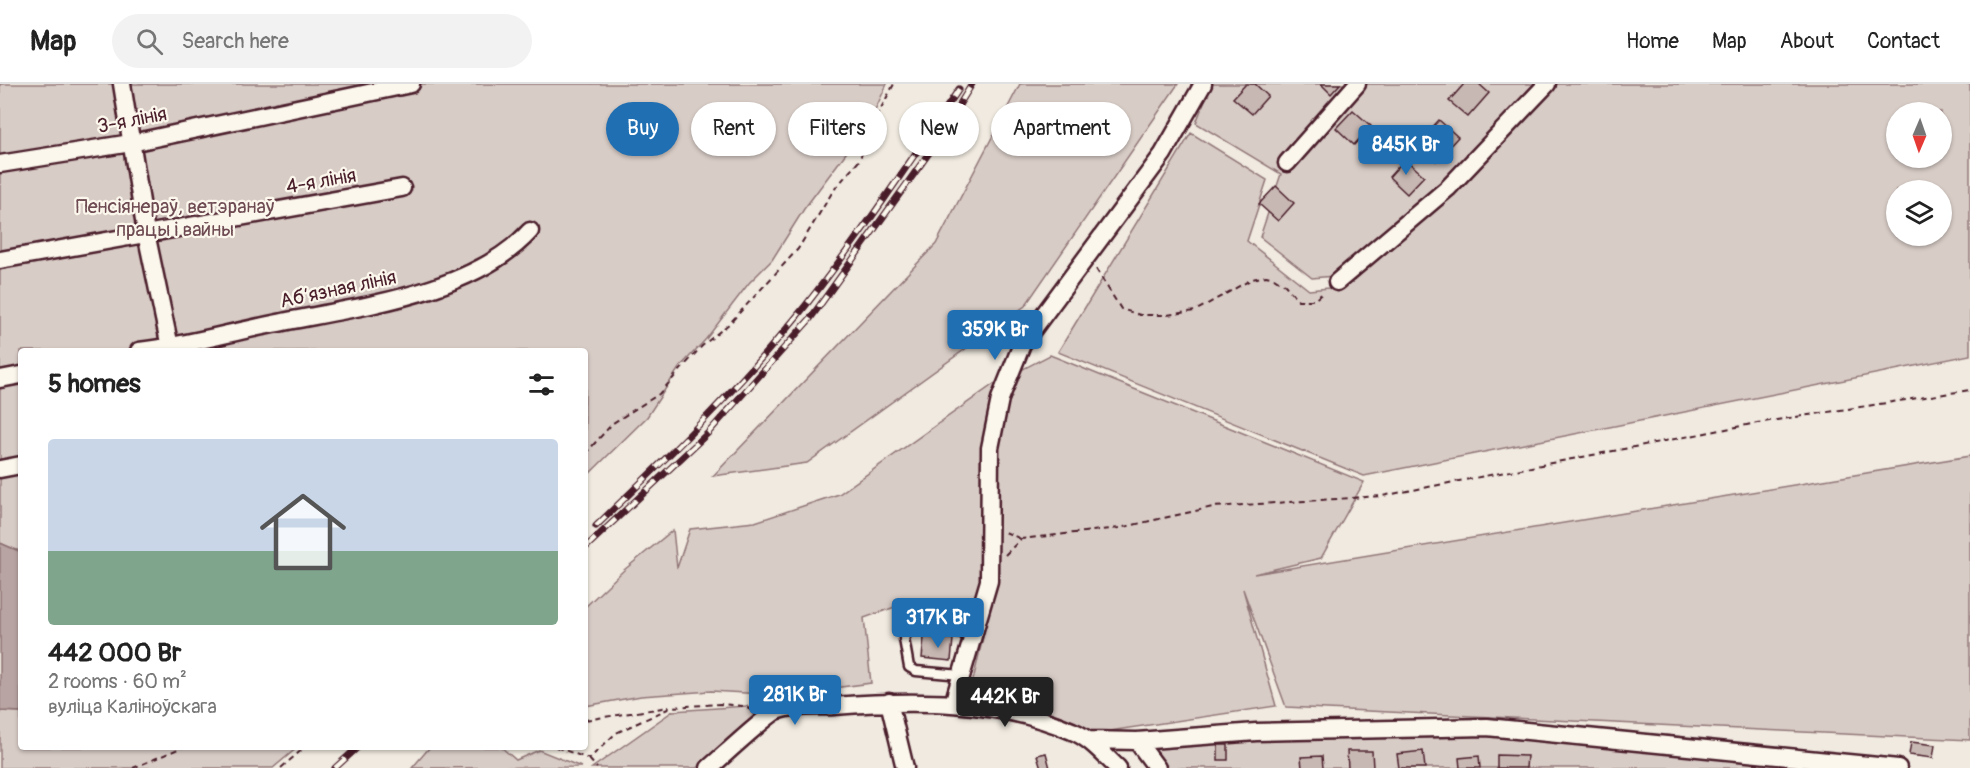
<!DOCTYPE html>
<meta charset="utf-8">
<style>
:root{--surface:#fff;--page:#f2f2f2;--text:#222;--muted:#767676;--line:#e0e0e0;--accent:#1f6fb2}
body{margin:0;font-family:Pangolin,sans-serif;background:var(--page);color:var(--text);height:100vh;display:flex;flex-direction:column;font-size:22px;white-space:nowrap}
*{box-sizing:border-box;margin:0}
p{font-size:20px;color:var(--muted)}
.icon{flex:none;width:33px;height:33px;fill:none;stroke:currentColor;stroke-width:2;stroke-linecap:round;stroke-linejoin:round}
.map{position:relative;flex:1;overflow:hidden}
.details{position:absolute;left:18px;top:264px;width:570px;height:402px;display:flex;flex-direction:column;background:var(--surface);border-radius:6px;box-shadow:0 2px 4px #0004}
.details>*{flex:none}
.banner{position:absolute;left:606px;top:18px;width:570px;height:54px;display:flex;gap:12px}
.needle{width:39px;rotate:182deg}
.tools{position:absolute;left:1886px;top:18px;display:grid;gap:12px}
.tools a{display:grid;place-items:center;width:66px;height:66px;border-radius:50%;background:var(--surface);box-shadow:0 2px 4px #0004;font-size:30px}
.price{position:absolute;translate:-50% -51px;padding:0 14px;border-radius:6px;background:var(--accent);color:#fff;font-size:20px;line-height:39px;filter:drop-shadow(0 2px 3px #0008)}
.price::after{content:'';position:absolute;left:50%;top:36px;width:18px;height:14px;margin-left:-9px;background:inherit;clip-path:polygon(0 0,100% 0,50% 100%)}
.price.active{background:#222;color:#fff}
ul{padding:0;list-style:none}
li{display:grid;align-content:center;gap:12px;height:318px;padding:0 30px}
li span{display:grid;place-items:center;height:186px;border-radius:6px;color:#555}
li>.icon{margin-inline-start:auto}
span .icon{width:108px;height:108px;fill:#fffc;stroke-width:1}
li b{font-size:26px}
h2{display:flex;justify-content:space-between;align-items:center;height:72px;padding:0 30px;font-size:26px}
.tag{padding:0 21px;border-radius:27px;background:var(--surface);box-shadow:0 2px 4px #0004;font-size:21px;line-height:54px}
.tag.active{background:var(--accent);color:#fff}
header{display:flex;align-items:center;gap:36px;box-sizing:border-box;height:84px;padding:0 30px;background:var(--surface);border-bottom:2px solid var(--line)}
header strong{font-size:28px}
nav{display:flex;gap:33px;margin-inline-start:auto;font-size:21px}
.search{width:420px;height:54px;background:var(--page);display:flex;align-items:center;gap:15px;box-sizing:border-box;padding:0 21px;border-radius:33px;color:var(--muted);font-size:22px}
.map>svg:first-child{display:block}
.green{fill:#d8ccc6;stroke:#917678;stroke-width:1.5;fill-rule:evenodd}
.water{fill:#b8a4a2;stroke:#8c6f72;stroke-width:1.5}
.building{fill:#c8b8b3;stroke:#4a1f2b;stroke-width:1.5}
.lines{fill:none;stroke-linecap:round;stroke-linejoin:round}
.lane-casing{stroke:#4a1f2b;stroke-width:13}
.street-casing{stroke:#4a1f2b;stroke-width:21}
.path{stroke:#4a1f2b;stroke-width:2;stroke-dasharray:6 4.5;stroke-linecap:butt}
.lane{stroke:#fbf7ec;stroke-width:8}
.street{stroke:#fbf7ec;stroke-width:16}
.rail-casing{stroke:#4a1f2b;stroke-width:7}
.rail{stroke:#fbf7ec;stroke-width:4.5;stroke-dasharray:14;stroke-linecap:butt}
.labels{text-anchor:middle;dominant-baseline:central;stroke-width:4.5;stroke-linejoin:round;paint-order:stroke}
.street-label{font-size:20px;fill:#4a1f2b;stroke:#fbf7ec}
.park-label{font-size:20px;fill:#6e4a52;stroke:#fbf7ec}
</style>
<header>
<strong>Map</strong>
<div class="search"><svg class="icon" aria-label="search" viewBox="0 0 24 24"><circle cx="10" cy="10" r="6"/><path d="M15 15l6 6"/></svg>Search here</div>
<nav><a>Home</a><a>Map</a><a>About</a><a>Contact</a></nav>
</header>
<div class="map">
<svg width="1970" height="684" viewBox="0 0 1970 684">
<rect width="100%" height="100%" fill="#f0eae0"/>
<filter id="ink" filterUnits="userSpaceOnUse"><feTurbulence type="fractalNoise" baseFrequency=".0167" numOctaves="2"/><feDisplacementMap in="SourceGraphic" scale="12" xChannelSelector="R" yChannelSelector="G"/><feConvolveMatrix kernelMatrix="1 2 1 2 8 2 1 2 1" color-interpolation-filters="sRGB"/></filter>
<g filter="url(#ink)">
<path class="green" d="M 0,0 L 887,0 L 875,26 L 849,65 L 804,125 L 772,176 L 749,199 L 706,255 L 679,284 L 647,333 L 585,394 L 585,267 L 21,267 L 21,468 L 0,459 Z
M 1020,0 L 1178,0 L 1025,222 L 807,379 L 713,392 L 936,160 Z
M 1211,0 L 1540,0 L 1444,100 L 1334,192 L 1312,194 L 1260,153 L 1281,90 L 1196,39 Z
M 1556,0 L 1970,0 L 1970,271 L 1364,392 L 1058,268 L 1191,49 L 1267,96 L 1247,157 L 1309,206 L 1339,203 L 1452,108 ZM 1896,28 L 1941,28 L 1941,74 L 1896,74 ZM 1896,106 L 1941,106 L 1941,152 L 1896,152 Z
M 1050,271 L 1364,398 L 1321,474 L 1254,490 L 1970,372 L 1970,656 L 1286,623 L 1243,505 L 1276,622 L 1096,649 L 1053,629 L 969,614 L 986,540 L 906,519 L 864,534 L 871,599 L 780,611 L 711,607 L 641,612 L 585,622 L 585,523 L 624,486 L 673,446 L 677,484 L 690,445 L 755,438 L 839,410 L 994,300 Z
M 747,622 L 756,634 L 696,684 L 592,684 L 673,627 Z
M 0,627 L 21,628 L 21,663 L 298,663 L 273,684 L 0,684 Z
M 1487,643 L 1878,684 L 1159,684 L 1137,657 Z
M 430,663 L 501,663 L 516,676 L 539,666 L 581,683 L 412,684 Z"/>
<path class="water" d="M 0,459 L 21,468 L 21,628 L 0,627 Z"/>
<path class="building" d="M 1246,0 L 1255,0 L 1268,12 L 1252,30 L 1233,14 Z
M 1321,0 L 1340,0 L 1331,10 Z
M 1464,0 L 1479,0 L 1489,9 L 1468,33 L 1449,17 Z
M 1353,26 L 1371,42 L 1354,61 L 1336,44 Z
M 1439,36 L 1458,53 L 1436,77 L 1417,60 Z
M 1405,75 L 1424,92 L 1407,110 L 1389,93 Z
M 1276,102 L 1294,119 L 1278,137 L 1259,120 Z
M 924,553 L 953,555 L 951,577 L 922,574 Z
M 1911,658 L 1935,661 L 1933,674 L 1909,671 Z
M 1218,661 L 1228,661 L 1228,676 L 1218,676 Z
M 1347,667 L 1372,667 L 1373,684 L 1348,684 Z
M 1423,667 L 1425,684 L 1399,684 L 1397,670 Z
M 1046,669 L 1050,684 L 1041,684 L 1037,671 Z
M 1497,671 L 1527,672 L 1526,684 L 1497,684 Z
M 1322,672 L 1323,684 L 1302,684 L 1301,673 Z
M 1479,672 L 1480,684 L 1460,684 L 1459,674 Z"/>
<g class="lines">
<defs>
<path id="lane" d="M 961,591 L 916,587 L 909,583 L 904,555 L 910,542 L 927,541 L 973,553"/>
<path id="street" d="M 122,0 L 146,149 L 170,263
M 1287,79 L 1357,0
M 0,80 L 131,59 L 411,0
M 0,176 L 402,104
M 1337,198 L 1448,104 L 1547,0
M 139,267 C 184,262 228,249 273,240 C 354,223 472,211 530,147
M 0,295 L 21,291
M 0,385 L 21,381
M 889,618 L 905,684
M 953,620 L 989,497 L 990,364 L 1000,315 L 1022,260 L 1163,70 L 1203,0
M 1088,656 L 1137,657 L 1256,648 L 1487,643 L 1898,684
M 1137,657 L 1157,684
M 709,684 C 721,674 770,628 779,626 C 794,621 818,623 834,622 C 913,616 998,615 1072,647 C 1090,654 1104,671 1118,684"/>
</defs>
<use href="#lane" class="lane-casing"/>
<use href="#street" class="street-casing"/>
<path class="path" d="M 1096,185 L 1121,225 L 1140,231 L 1167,231 L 1195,227 L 1252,195 L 1266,192 L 1274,194 L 1285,201 L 1298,216 L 1314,216 L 1324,208
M 585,370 L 613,339 L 659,310 L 702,262 L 730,239 L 798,165 L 833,107 L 858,78 L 868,57 L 874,37 L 894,0
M 1005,448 L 1021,455
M 1005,471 L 1021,455 L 1119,444 L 1213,423 L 1382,412 L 1757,339 L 1970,306
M 585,636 L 669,623
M 556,663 L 589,675 L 616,649 L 672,623 L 720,620 L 743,622 L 751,626
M 589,675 L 597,684
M 133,684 L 183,663
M 281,684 L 305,663"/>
<use href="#lane" class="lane"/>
<use href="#street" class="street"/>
<defs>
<path id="rail" d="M 596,442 C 669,372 743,300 806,221 C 861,151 910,78 959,5
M 585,464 L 708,349 L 810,235 L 934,62 L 972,0
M 335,684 L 358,663"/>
</defs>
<use href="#rail" class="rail-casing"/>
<use href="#rail" class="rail"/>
</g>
</g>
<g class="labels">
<g class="street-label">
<text transform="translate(132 36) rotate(-11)">3-я лінія</text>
<text transform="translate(321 97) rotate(-10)">4-я лінія</text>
<text transform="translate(338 205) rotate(-12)">Абʼязная лінія</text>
</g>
<g class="park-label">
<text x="175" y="122">Пенсіянераў, ветэранаў<tspan x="175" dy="23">працы і вайны</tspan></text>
</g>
</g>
</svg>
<div class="tools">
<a><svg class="needle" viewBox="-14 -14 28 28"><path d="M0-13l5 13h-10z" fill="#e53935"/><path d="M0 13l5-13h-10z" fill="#767676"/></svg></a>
<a><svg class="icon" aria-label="layers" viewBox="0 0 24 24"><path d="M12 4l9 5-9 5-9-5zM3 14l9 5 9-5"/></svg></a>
</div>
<b class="price" style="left:1406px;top:92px">845K Br</b>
<b class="price" style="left:995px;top:277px">359K Br</b>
<b class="price" style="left:938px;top:565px">317K Br</b>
<b class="price" style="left:795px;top:642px">281K Br</b>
<b class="price active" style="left:1005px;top:644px">442K Br</b>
<div class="banner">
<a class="tag active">Buy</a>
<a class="tag">Rent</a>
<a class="tag">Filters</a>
<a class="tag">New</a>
<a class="tag">Apartment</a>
</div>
<section class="details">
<h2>5 homes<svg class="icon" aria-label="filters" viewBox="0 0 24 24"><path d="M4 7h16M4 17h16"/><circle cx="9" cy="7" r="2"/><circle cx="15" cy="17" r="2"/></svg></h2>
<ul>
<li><span style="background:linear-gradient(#c9d6e8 60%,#7fa58c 0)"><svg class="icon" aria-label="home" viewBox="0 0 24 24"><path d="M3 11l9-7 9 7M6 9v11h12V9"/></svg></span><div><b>442 000 Br</b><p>2 rooms · 60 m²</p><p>вуліца Каліноўскага</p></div></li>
</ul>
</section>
</div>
